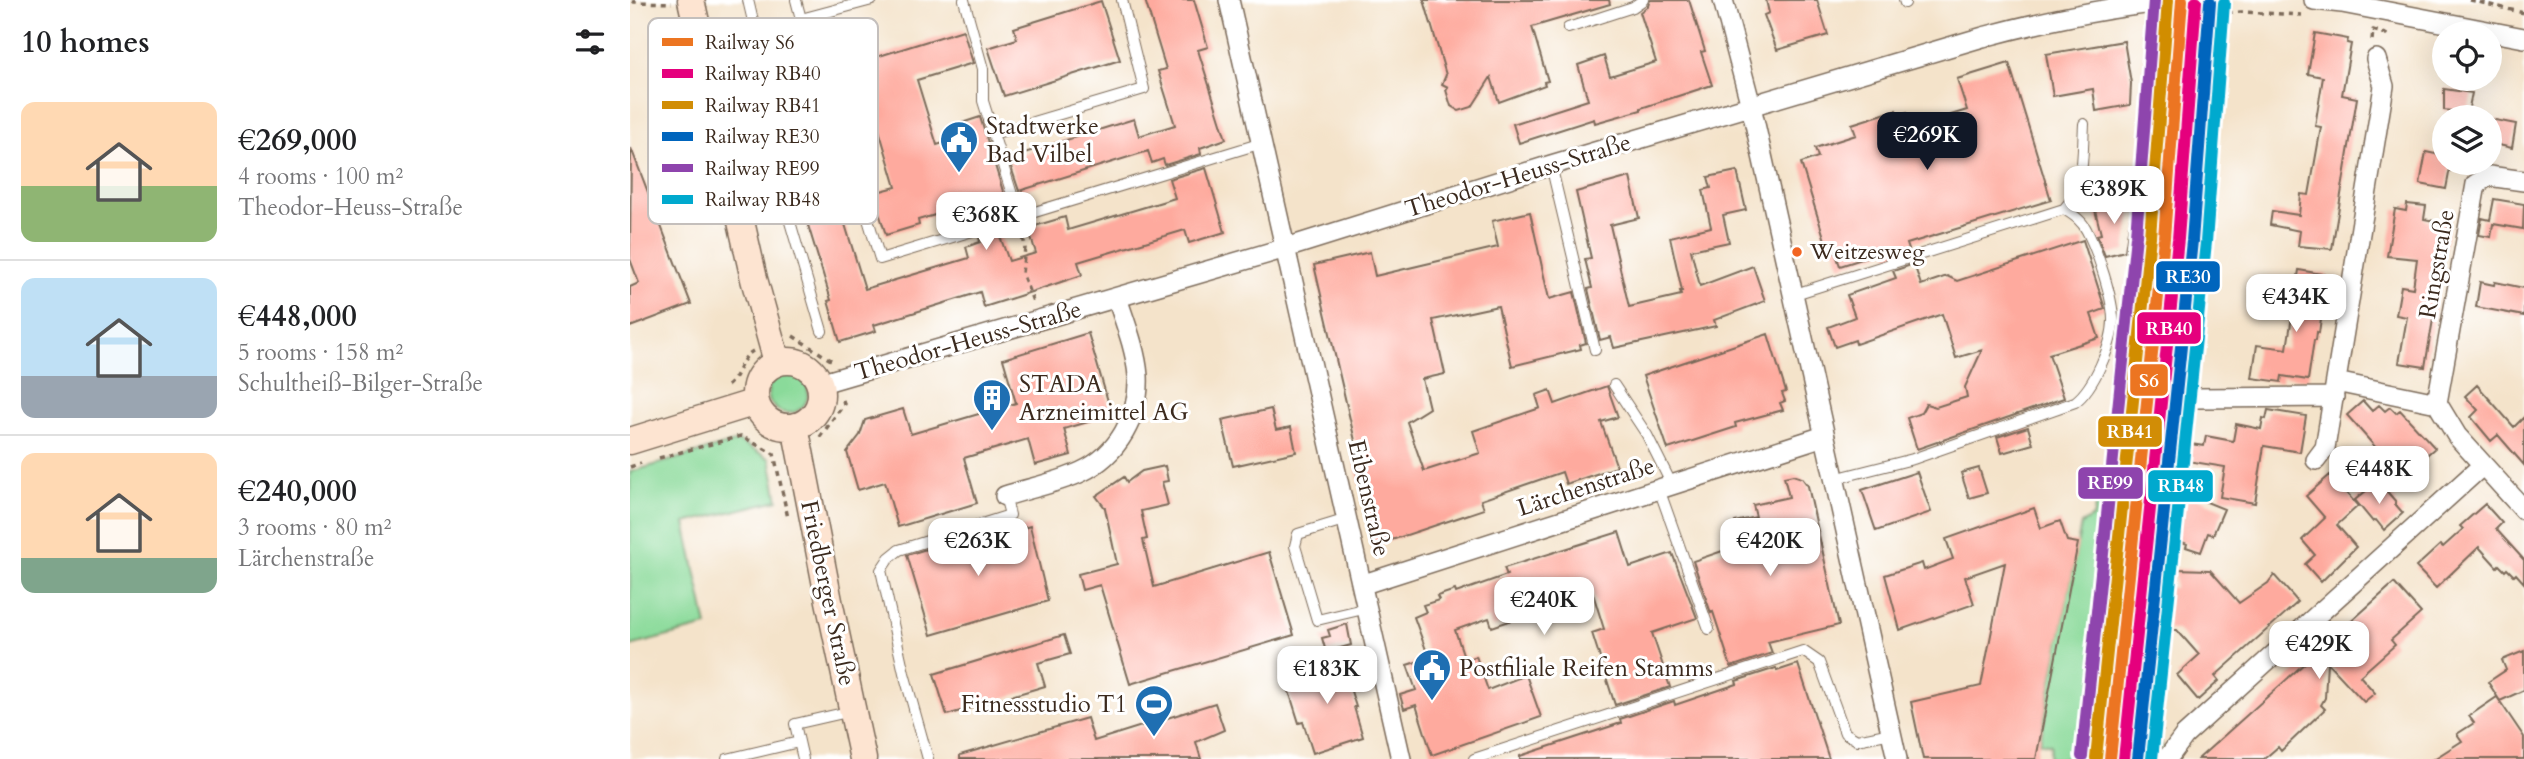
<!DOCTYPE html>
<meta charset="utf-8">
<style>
:root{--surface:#fff;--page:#f2f2f2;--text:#202124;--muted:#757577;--line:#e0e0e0;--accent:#111827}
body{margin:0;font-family:Cardo,serif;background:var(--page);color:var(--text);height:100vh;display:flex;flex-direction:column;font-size:26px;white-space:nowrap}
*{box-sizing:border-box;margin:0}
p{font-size:23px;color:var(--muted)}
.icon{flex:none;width:38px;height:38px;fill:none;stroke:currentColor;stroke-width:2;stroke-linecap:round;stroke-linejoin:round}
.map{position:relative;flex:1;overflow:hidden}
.side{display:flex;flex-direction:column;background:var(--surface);width:630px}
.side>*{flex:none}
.tools{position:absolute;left:1802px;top:21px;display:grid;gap:14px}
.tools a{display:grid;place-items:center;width:70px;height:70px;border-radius:50%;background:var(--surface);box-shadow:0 7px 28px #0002;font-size:35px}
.price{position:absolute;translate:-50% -60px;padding:0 16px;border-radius:14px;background:#fff;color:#222;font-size:23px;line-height:46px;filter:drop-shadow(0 2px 4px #0008)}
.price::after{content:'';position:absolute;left:50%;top:42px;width:21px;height:16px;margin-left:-10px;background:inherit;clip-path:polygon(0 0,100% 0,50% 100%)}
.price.active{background:var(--accent);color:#fff}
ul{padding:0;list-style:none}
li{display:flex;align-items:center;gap:21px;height:175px;padding:0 21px}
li+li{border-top:2px solid var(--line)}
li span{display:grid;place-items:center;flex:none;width:196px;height:140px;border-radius:14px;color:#555}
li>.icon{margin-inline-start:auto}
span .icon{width:84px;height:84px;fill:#fffc;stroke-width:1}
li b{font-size:30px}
h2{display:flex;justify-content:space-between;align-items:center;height:84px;padding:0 21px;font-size:30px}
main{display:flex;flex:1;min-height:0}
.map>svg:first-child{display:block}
.green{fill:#8ada9a;stroke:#62825c;stroke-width:2}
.forest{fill:#6fba82;stroke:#557250;stroke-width:2}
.building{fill:#feaa9e}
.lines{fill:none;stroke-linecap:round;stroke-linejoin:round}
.lane-casing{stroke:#7c6b5a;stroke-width:12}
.street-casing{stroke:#7c6b5a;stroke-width:22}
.secondary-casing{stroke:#7c6b5a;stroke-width:29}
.path{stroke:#7c6b5a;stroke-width:3.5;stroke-dasharray:5 5;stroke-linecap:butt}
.lane{stroke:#fff;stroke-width:10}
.street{stroke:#fff;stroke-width:19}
.secondary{stroke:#fde4d1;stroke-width:26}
.rail-1-casing{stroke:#fff;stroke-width:18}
.rail-2-casing{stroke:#fff;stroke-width:18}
.rail-3-casing{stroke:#fff;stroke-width:18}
.rail-4-casing{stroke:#fff;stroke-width:18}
.rail-5-casing{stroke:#fff;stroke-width:18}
.rail-6-casing{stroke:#fff;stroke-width:18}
.rail-1{stroke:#ec7521;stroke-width:12}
.rail-2{stroke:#e5007d;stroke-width:12}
.rail-3{stroke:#d18d06;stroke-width:12}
.rail-4{stroke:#0065bd;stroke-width:12}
.rail-5{stroke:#8e44ad;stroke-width:12}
.rail-6{stroke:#00a9ce;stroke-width:12}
.bus-dot{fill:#f26522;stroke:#fff;stroke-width:2.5}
.labels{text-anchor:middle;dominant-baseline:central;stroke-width:6;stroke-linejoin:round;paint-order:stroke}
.bus-label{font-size:22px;fill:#3b2a1e;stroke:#fff;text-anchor:start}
.poi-label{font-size:24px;fill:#3b2a1e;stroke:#fff;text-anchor:start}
.street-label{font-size:24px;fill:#3b2a1e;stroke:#fff}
.key{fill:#fff;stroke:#c4bfbc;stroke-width:2}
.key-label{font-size:19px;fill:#3b2a1e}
.line-badge{stroke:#fff;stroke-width:2.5}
.badge-label{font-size:19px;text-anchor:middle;font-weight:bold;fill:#fff}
</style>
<main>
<section class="side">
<h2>10 homes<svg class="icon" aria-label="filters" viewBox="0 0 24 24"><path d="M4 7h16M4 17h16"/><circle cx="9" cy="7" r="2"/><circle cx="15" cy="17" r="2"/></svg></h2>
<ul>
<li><span style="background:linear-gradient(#ffd9b3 60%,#8fb573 0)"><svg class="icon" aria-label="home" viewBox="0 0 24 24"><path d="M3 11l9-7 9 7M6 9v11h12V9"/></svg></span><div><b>€269,000</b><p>4 rooms · 100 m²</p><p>Theodor-Heuss-Straße</p></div></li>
<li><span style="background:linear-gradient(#bfe0f5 70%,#9aa5b1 0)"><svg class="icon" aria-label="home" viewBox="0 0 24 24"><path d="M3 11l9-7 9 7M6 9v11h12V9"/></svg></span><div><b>€448,000</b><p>5 rooms · 158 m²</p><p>Schultheiß-Bilger-Straße</p></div></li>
<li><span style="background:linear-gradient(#ffd9b3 75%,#7fa58c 0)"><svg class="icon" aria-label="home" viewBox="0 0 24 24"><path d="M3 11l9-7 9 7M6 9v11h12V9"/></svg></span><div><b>€240,000</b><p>3 rooms · 80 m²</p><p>Lärchenstraße</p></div></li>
</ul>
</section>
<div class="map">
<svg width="1894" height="759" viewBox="0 0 1894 759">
<rect width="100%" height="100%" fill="#fff"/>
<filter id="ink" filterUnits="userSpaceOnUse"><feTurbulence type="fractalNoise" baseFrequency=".0143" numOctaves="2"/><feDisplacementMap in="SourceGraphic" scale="14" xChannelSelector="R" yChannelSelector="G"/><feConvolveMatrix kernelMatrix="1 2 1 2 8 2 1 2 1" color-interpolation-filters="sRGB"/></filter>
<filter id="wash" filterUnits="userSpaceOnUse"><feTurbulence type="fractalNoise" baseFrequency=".00686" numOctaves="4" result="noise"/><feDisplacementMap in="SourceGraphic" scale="28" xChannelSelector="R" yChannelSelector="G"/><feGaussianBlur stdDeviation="1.57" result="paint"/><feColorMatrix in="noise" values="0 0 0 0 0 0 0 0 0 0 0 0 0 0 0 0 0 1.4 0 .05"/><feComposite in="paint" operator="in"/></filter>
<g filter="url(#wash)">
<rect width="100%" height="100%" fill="#f4e3ca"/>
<path class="green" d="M 1491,371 L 1497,373 L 1482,510 L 1480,510 L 1456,759 L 1419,759 L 1421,745 L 1410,742 L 1451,524 L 1463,517 L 1474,470 Z
M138 393a20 20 0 1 1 40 0a20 20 0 1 1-40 0Z
M 108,441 L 140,459 L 148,500 L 55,523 L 77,626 L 0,646 L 0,472 Z"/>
<path class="forest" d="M 1532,377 L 1563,380 L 1562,395 L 1552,404 L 1539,450 L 1530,564 L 1526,729 L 1533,749 L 1529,759 L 1499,759 Z"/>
<g id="blocks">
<path class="building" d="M 515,0 L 564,0 L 578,47 L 568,50 L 596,139 L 570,148 L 571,154 L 535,165 L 533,159 L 522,163 L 518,151 L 389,191 L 378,158 L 504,119 L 509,136 L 545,125 L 528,71 L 536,69 Z
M 794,0 L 979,0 L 980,4 L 902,27 L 918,81 L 914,82 L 915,85 L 869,102 L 861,77 L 842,107 L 829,111 L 821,106 L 816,90 L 818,87 L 812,84 L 816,75 Z
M 1020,0 L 1059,0 L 1075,51 L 1071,52 L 1082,85 L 1011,108 L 1011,110 L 965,123 L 964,119 L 889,143 L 883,124 L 958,100 L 948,65 L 974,56 L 980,76 L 1026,62 L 1010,12 L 1018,6 Z
M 1136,0 L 1187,0 L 1198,35 L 1147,50 L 1134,15 L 1139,13 Z
M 471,1 L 490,60 L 374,96 L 358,48 L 387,39 L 384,28 Z
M 333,30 L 343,63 L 287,80 L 307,145 L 336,136 L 332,123 L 350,117 L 376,201 L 360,205 L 363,217 L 344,223 L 339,205 L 288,220 L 289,225 L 256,235 L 243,193 L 266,187 L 236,86 L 163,107 L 156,85 Z
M 1685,33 L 1718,39 L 1717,43 L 1721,44 L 1712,95 L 1727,98 L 1702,249 L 1668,246 L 1670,231 L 1640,225 L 1642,211 L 1669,215 L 1671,194 L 1679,195 L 1691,127 L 1685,126 L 1693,77 L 1678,74 Z
M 1494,41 L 1501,83 L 1500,105 L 1466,111 L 1463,89 L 1423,96 L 1416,54 Z
M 1379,63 L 1421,200 L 1277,244 L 1279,250 L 1259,257 L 1257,251 L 1210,266 L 1204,248 L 1198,250 L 1171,163 L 1188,157 L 1185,148 L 1226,135 L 1222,124 L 1266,110 L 1268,115 L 1277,112 L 1282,127 L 1337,110 L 1327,79 Z
M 1814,89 L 1842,93 L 1837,117 L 1821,115 L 1822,111 L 1814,110 Z
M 1860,119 L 1886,124 L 1882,148 L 1860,143 Z
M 1,148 L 61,304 L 0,327 L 0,287 L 9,283 L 0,259 Z
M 1796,152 L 1815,156 L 1815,163 L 1821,163 L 1816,189 L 1790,184 Z
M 193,153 L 235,289 L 339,258 L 336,247 L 350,242 L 349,237 L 368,231 L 379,261 L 406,253 L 398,228 L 435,217 L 438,230 L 545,198 L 539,179 L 576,168 L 595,232 L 559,243 L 555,230 L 448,262 L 452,275 L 389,296 L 354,307 L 350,292 L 244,325 L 246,331 L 210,342 L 198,301 L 201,300 L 159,163 Z
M 1107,171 L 1116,210 L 1093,215 L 1099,242 L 1061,250 L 1070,286 L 1123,266 L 1135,301 L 1084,320 L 1086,326 L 984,348 L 981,337 L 970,340 L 958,289 L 962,288 L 955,259 L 961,258 L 946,192 L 1000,177 L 1009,218 L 980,225 L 999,307 L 1051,295 L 1050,291 L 1052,291 L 1040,237 L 1081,227 L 1073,190 L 1081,188 L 1078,177 Z
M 1498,198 L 1501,210 L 1495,251 L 1475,256 L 1467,235 L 1471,234 L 1464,206 Z
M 1864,199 L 1894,204 L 1893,229 L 1863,224 L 1861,237 L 1849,235 L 1852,218 L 1860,220 Z
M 1777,204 L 1796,206 L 1794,219 L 1819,224 L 1795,367 L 1769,363 L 1777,317 L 1766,315 L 1771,286 L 1783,288 L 1787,259 L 1757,256 L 1765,209 L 1776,211 Z
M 900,212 L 919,299 L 944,292 L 956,343 L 950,345 L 951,349 L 882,366 L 868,306 L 803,320 L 815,374 L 792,379 L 799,408 L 777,422 L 794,471 L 850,453 L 843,431 L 910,408 L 906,395 L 920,390 L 925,404 L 977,386 L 988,417 L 971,422 L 987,467 L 936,484 L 932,472 L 851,500 L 854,509 L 744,546 L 724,460 L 729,458 L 684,265 L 740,252 L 745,276 L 868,247 L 862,221 Z
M 1453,240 L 1475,309 L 1461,314 L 1469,338 L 1419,354 L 1434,398 L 1287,449 L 1277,418 L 1291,413 L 1296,404 L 1306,407 L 1337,397 L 1335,387 L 1352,350 L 1326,358 L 1312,314 L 1226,344 L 1225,340 L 1205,347 L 1198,327 L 1225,317 L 1217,295 L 1266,278 L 1263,271 L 1284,264 L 1291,285 L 1317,276 L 1327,281 Z
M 1669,270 L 1697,275 L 1689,333 L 1687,332 L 1686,340 L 1684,340 L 1678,380 L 1652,376 L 1651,382 L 1622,378 L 1627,345 L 1657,349 Z
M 1850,282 L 1864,285 L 1865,282 L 1894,288 L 1894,316 L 1846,307 Z
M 458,333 L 482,415 L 434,429 L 441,455 L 405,465 L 398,439 L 334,458 L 347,503 L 268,527 L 255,482 L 228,490 L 217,452 L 230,435 L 235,420 L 273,409 L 281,434 L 386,403 L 373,359 Z
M 1138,334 L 1156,392 L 1152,393 L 1155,401 L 1150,403 L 1153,410 L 1105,423 L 1106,427 L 1038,449 L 1013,376 Z
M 1847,385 L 1884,427 L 1894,417 L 1894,465 L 1868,435 L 1861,441 L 1841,417 L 1848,410 L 1835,396 Z
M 1733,401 L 1742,411 L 1749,405 L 1755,411 L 1760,407 L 1766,413 L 1770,410 L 1805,448 L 1779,470 L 1776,466 L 1753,486 L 1732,462 L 1747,449 L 1717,415 Z
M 641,409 L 646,430 L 661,427 L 666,452 L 603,466 L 592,420 Z
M 1638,410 L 1676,416 L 1670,452 L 1634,446 L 1625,503 L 1590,497 L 1595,467 L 1557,461 L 1560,444 L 1574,446 L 1576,436 L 1603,441 L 1606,424 L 1631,429 L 1633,418 L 1636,419 Z
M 1398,427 L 1403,444 L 1372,453 L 1367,437 Z
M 535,466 L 538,481 L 532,482 L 538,505 L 511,511 L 517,539 L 513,540 L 524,587 L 639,552 L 664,635 L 500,684 L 470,585 L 452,590 L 448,574 L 487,564 L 475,508 L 466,496 L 494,477 L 497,482 L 512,471 Z
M 1349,468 L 1357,493 L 1339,498 L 1331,473 Z
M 1287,472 L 1301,512 L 1246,531 L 1232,490 Z
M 1163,475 L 1172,478 L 1178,486 L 1209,625 L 1138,642 L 1142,653 L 1101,667 L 1083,612 L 1081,613 L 1063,561 L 1110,545 L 1105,522 L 1126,517 L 1123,505 L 1159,497 L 1154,477 Z
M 1700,475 L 1728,506 L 1707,525 L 1726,547 L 1691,582 L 1675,564 L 1685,555 L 1672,540 L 1695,518 L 1676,496 Z
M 1748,481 L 1766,502 L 1765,504 L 1773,513 L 1754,530 L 1746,520 L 1743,522 L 1725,500 Z
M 1547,490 L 1594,509 L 1583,535 L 1578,533 L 1571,552 L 1556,547 L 1557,544 L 1546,539 L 1547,509 L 1540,506 Z
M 1855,504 L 1872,523 L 1866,529 L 1894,560 L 1894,583 L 1886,574 L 1884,576 L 1877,569 L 1875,571 L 1869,565 L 1867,567 L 1849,547 L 1806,588 L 1786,567 L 1810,545 L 1813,547 L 1833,529 L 1830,526 Z
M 1404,508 L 1411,528 L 1430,521 L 1437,541 L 1448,543 L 1406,759 L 1293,759 L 1281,702 L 1351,686 L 1375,563 L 1335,577 L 1344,604 L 1270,630 L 1255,575 L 1292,563 L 1294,570 L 1323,559 L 1316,539 Z
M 371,526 L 374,534 L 400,526 L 418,601 L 301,635 L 277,555 Z
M 989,532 L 1000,567 L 1042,553 L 1067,618 L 1022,633 L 1040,687 L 985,705 L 962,633 L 974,629 L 959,581 L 888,605 L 891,617 L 862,627 L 859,618 L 825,630 L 835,660 L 846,656 L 858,690 L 896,675 L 911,717 L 802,755 L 786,705 L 774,709 L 770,695 L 786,690 L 777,665 L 799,658 L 784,617 L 796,612 L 793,605 L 809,600 L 807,596 L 825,590 L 826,593 L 877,575 L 874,568 Z
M 1545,569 L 1580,570 L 1609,603 L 1638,583 L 1644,575 L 1668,602 L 1585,676 L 1589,681 L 1568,700 L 1547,675 L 1569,655 L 1547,630 L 1538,630 L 1539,587 L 1545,588 Z
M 1764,583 L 1791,613 L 1761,640 L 1765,645 L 1730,676 L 1745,693 L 1734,702 L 1697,662 L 1695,698 L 1691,705 L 1695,709 L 1651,751 L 1648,747 L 1634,759 L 1568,759 Z
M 717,624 L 721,645 L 696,652 L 692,638 L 700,636 L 698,630 Z
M 434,635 L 440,654 L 408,663 L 415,686 L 317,715 L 304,674 Z
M 1894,651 L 1894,690 L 1870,701 L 1858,682 L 1876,670 L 1872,660 Z
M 709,653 L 726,707 L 724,707 L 733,737 L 683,753 L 673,722 L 669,723 L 658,688 L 686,679 L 681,662 Z
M 1168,664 L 1199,759 L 890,759 L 890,756 L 991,723 L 990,719 L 1044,701 L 1045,705 L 1107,684 L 1106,681 L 1146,668 L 1147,671 Z
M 1867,697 L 1894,737 L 1894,759 L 1804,759 L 1832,741 L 1827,734 L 1844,723 L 1839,716 Z
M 585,703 L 594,730 L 566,742 L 571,759 L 330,759 L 330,755 L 457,718 L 464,741 Z"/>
</g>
</g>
<g filter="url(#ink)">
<use href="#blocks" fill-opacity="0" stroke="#7c6b5a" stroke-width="2"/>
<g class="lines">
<defs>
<path id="lane" d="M 118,0 L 150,136
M 166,0 L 171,19 L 242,0
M 334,0 L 353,69 L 353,101 L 389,217
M 1274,0 L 1275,3
M 938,28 L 1003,7 L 1013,0
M 363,134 L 514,89 L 492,0
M 921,165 L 965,350
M 1162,295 L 1434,209 C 1456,186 1452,154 1454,124
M 192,331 L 136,140 L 208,119 L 250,259 L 632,143
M 984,385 L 1017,435 L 1042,485
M 1204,479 L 1283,459 L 1445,402 C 1464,388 1483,343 1483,320 C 1483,298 1467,250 1457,231 C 1452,220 1443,215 1434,209
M 1029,489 L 1079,629
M 717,519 L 668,534 L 665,546 L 687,620 L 738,608
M 97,759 L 169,742
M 173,759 L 165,724 L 222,711
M 298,759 L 274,673 L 251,570 L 259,558 L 269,550 L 380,515 L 375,496
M 844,759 L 1173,651 L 1189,662 L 1215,733 L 1227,740 L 1261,733"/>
<path id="street" d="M 599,0 L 771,759
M 1093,0 L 1121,106 L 1267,759
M 1684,0 L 1712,3 L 1894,38
M 1706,382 L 1807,403 L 1827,436 L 1894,510
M 189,384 L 656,248 L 921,165 L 1353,37 C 1420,19 1486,5 1555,0
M 1567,398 L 1704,397
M 1807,403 L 1846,184 L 1859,176 L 1894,181
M 1686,460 L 1695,448 L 1754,86 L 1746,59
M 375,496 C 400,488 427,483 451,472 C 488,455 510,415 508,376 C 506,350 495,322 487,298
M 734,584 L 1194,436
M 1537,759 L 1554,736 L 1853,465"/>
<path id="secondary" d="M 61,0 L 124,279 L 147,362
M125 394a33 33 0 1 1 66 0a33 33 0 1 1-66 0Z
M 165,426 L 199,601 L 233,759
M 0,441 L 126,402"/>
</defs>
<use href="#lane" class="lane-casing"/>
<use href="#street" class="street-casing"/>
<use href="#secondary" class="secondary-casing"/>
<path class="path" d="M 3,0 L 4,2 L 42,3
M 1840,0 L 1894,13
M 1568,14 L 1611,12 L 1672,15
M 1742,40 L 1743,30 L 1756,34 L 1758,30
M 392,228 L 395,248 L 392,273 L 404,304
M 163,336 L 204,362
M 97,386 C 109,377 110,358 123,351
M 190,437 L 214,404 L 212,396
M 29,458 L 111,436 L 144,454 L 158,518
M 0,467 L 11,463
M 1533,732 L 1529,724 L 1536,506 L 1543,451 L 1555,411"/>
<use href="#lane" class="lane"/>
<use href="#street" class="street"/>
<use href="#secondary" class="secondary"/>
<defs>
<path id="rail-1" d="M 1480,759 L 1534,238 L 1552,0"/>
<path id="rail-2" d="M 1494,759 L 1548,239 L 1566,1"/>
<path id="rail-3" d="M 1466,758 L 1520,237 L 1538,0"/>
<path id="rail-4" d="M 1508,759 L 1562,241 L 1580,2"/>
<path id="rail-5" d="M 1452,756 L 1506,236 L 1524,0"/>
<path id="rail-6" d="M 1522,759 L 1576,242 L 1594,3"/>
</defs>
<use href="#rail-1" class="rail-1-casing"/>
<use href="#rail-2" class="rail-2-casing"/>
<use href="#rail-3" class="rail-3-casing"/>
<use href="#rail-4" class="rail-4-casing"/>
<use href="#rail-5" class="rail-5-casing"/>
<use href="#rail-6" class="rail-6-casing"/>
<use href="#rail-1" class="rail-1"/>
<use href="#rail-2" class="rail-2"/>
<use href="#rail-3" class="rail-3"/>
<use href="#rail-4" class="rail-4"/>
<use href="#rail-5" class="rail-5"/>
<use href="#rail-6" class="rail-6"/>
</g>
</g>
<defs>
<symbol id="civic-pin" viewBox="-11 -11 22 30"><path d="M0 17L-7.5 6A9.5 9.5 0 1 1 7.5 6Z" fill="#1f6fb2" stroke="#fff"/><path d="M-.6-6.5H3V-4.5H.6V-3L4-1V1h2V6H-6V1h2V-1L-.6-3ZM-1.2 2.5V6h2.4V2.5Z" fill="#fff"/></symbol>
<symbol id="building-pin" viewBox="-11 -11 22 30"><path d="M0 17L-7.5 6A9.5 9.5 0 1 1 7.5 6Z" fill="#1f6fb2" stroke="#fff"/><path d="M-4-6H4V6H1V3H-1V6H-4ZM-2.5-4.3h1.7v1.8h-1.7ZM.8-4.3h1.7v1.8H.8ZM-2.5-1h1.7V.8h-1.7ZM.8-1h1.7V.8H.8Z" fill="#fff"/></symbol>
<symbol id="stadium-pin" viewBox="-11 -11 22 30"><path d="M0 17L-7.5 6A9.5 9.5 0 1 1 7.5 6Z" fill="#1f6fb2" stroke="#fff"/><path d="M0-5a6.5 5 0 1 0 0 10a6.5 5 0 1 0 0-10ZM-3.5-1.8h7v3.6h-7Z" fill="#fff"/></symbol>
</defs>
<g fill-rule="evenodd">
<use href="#civic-pin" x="307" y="118" width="44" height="60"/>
<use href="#building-pin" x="340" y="376" width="44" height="60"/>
<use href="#civic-pin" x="780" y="646" width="44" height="60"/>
<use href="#stadium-pin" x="502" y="682" width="44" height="60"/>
</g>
<circle class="bus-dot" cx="1167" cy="252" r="6"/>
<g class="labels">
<g class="bus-label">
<text x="1180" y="252">Weitzesweg</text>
</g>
<g class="poi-label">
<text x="356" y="126">Stadtwerke<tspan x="356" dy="28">Bad Vilbel</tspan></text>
<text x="389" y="384">STADA<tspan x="389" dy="28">Arzneimittel AG</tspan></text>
<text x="829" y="668">Postfiliale Reifen Stamms</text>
<text x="497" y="704" text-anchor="end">Fitnessstudio T1</text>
</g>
<g class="street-label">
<text transform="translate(888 176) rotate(-17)">Theodor-Heuss-Straße</text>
<text transform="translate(1807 264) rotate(-80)">Ringstraße</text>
<text transform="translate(338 341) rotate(-16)">Theodor-Heuss-Straße</text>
<text transform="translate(956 487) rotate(-18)">Lärchenstraße</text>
<text transform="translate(739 498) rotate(77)">Eibenstraße</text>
<text transform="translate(198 593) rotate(78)">Friedberger Straße</text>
</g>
</g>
<rect x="18" y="18" width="230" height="206" rx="10" class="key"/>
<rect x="32" y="38" width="31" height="8" fill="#ec7521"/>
<rect x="32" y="69" width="31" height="9" fill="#e5007d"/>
<rect x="32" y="101" width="31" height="8" fill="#d18d06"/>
<rect x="32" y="132" width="31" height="9" fill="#0065bd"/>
<rect x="32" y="164" width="31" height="8" fill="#8e44ad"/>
<rect x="32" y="195" width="31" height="9" fill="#00a9ce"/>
<g class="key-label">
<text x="75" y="49">Railway S6</text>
<text x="75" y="80">Railway RB40</text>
<text x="75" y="112">Railway RB41</text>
<text x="75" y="143">Railway RE30</text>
<text x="75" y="175">Railway RE99</text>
<text x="75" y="206">Railway RB48</text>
</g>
<g class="line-badge">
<rect x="1525" y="260" width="66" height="33" rx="7" fill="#0065bd"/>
<rect x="1506" y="311" width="66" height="34" rx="7" fill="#e5007d"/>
<rect x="1499" y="363" width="40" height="34" rx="7" fill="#ec7521"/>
<rect x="1467" y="415" width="66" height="33" rx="7" fill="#d18d06"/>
<rect x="1447" y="466" width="67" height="34" rx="7" fill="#8e44ad"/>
<rect x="1517" y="469" width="67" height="34" rx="7" fill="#00a9ce"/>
</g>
<g class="badge-label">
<text x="1558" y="283">RE30</text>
<text x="1539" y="335">RB40</text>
<text x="1519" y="387">S6</text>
<text x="1500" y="438">RB41</text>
<text x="1480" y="489">RE99</text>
<text x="1551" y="492">RB48</text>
</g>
</svg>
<div class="tools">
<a><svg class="icon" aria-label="locate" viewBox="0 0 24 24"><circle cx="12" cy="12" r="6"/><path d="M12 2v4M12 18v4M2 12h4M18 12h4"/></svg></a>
<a><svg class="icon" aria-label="layers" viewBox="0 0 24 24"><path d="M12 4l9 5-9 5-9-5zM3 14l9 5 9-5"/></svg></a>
</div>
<b class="price active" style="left:1297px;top:172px">€269K</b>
<b class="price" style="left:1484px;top:226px">€389K</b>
<b class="price" style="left:356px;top:252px">€368K</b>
<b class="price" style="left:1666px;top:334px">€434K</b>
<b class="price" style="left:1749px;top:506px">€448K</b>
<b class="price" style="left:348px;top:578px">€263K</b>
<b class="price" style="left:1140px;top:578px">€420K</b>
<b class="price" style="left:914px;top:637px">€240K</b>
<b class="price" style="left:1689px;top:681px">€429K</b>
<b class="price" style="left:697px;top:706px">€183K</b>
</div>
</main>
